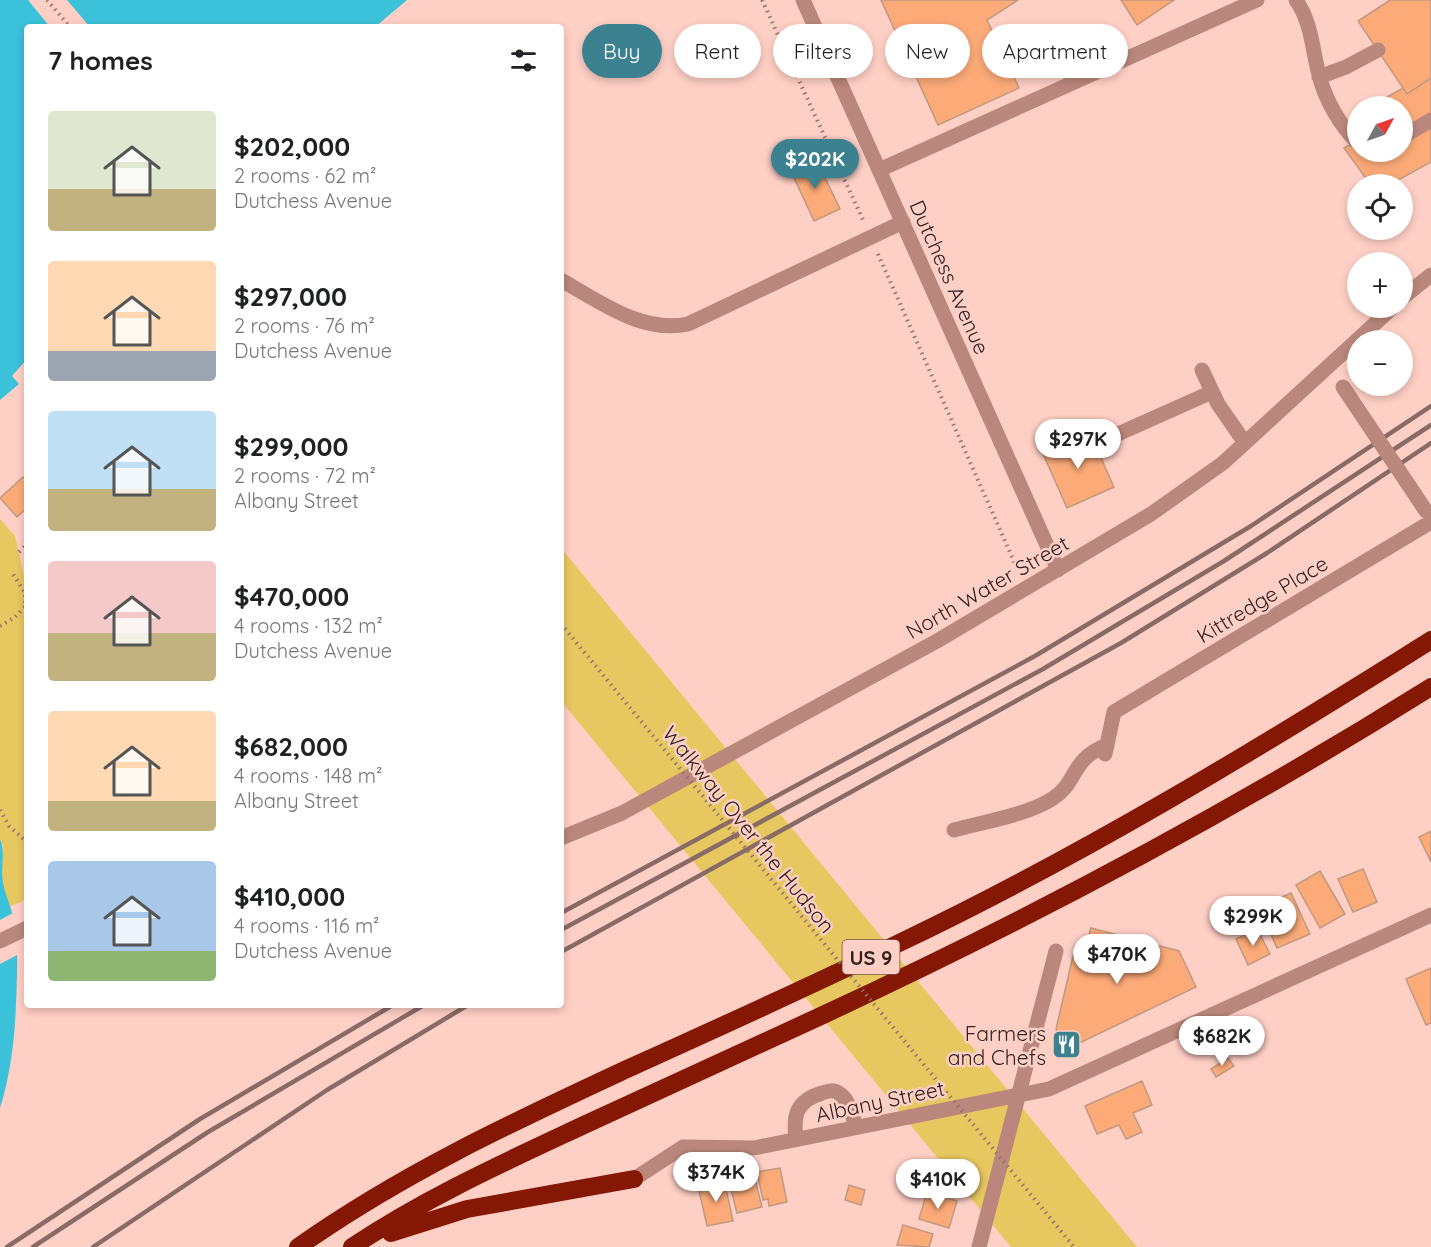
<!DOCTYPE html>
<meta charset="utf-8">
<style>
:root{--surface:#fff;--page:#f2f2f2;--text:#202124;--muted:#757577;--accent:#3c818f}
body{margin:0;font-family:Quicksand,sans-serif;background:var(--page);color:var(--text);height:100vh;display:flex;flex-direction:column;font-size:22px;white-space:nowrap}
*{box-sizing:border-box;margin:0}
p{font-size:20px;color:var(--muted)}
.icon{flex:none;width:33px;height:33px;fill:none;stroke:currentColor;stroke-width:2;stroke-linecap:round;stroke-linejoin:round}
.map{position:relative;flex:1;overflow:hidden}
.side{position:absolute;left:24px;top:24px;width:540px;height:984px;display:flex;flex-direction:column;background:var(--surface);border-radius:6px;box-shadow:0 3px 9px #0003}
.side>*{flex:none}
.banner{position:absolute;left:582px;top:24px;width:570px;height:54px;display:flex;gap:12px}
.needle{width:39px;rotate:50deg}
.tools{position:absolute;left:1347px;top:96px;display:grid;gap:12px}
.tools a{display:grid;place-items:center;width:66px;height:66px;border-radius:50%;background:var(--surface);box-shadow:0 3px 9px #0003;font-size:30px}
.price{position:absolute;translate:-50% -51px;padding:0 14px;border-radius:21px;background:#fff;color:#222;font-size:20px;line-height:39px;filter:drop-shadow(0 2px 3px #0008)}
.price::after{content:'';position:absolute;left:50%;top:36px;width:18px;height:14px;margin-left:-9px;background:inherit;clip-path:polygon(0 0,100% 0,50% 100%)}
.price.on{background:var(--accent);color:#fff}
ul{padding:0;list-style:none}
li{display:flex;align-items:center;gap:18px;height:150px;padding:0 24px}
li span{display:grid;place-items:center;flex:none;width:168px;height:120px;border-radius:6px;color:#555}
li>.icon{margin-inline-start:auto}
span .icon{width:72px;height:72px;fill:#fffc;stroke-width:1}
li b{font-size:26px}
h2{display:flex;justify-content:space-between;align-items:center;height:72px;padding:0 24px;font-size:26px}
.tag{padding:0 21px;border-radius:27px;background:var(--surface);box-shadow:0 3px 9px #0003;font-size:21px;line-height:54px}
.tag.on{background:var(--accent);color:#fff}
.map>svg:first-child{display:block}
.green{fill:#e7c760}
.water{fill:#3bc1d9}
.pier{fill:#fecfc5}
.building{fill:#fcaa78;stroke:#bf9982;stroke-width:1.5}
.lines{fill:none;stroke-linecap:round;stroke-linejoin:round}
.path{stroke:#94746e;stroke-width:4;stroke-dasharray:1.5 4.5;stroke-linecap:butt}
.minor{stroke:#ba877c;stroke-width:15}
.highway{stroke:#841804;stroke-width:18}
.rail{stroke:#896b65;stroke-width:4.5}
.path-bridge{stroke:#94746e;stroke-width:4;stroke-dasharray:1.5 4.5;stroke-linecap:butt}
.minor-bridge{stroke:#ba877c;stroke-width:15}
.labels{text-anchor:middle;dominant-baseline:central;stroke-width:5;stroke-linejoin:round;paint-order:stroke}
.shield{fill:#fecfc5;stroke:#6f5550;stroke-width:1.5}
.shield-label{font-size:20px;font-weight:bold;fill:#32211e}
.street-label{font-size:21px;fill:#32211e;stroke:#fecfc5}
.poi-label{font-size:21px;fill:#32211e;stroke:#fecfc5;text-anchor:end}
</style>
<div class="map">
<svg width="1431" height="1247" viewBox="0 0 1431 1247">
<rect width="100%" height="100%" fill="#fecfc5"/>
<path class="green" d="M 0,519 L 15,536 L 27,589 L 27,900 L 10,906 L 3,885 L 0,865 L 3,846 L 0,839 Z
M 561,548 L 1137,1247 L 1011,1247 L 561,701 Z"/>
<path class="water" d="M 0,0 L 407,0 L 375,27 L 27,27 L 27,359 L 12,376 L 19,384 L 0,400 Z
M 0,839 C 6,852 0,868 3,883 C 6,897 12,909 15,923 C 18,939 17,956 17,973 C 16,1019 14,1064 0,1108 Z"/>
<path class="pier" d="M 28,0 L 67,0 L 90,27 L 50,27 Z
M 15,912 L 21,953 L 0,964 L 0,920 Z"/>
<path class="building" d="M 881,0 L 1018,0 L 987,20 L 1019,88 L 938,125 Z
M 1121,0 L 1174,0 L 1137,25 Z
M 1390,0 L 1431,0 L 1431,78 L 1407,94 L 1358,21 Z
M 1431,78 L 1431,162 L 1391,184 L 1370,184 L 1344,148 L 1358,140 L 1358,152 L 1402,152 L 1402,106 L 1371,106 L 1403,88 L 1407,94 Z
M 816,159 L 840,209 L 814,221 L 791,171 Z
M 1090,433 L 1114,487 L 1067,508 L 1043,454 Z
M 23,477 L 27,481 L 27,508 L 17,517 L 0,498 Z
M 1431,831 L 1431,862 L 1419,837 Z
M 1363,869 L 1377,902 L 1353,912 L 1338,879 Z
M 1320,871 L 1345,914 L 1320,928 L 1296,885 Z
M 1291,893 L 1310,934 L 1277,948 L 1259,907 Z
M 1091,928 L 1179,951 L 1196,987 L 1065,1050 L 1056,1029 L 1073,956 L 1083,955 Z
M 1257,929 L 1270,954 L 1248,965 L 1236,939 Z
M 1431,968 L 1431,1023 L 1426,1025 L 1406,979 Z
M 1228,1058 L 1234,1066 L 1216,1077 L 1211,1069 Z
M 1142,1081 L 1152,1105 L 1133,1113 L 1142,1132 L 1126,1139 L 1119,1125 L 1097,1134 L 1085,1106 Z
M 780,1168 L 787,1202 L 769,1206 L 768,1199 L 763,1200 L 757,1172 Z
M 753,1171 L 762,1207 L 737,1213 L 728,1177 Z
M 724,1180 L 733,1221 L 707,1226 L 698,1186 Z
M 849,1185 L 865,1190 L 861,1205 L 845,1200 Z
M 927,1192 L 957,1201 L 949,1228 L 919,1219 Z
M 903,1225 L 933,1234 L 929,1247 L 897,1245 Z"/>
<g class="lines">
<path class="path" d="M 47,0 L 70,27
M 762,0 L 863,220
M 878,254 L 1016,566
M 19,552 L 27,544
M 0,626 L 14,618 L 25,607 L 25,593 L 13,574
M 0,810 L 9,826 L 27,842"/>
<path class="minor" d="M 803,0 L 1058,570
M 1296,0 C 1312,23 1312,49 1319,75 C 1325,99 1340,126 1358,143
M 1319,77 L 1346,67 L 1378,50
M 1402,137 L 1431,120
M 879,170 L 1257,0
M 561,280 C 599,301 642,334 688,324 L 903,222
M 1402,298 L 1431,275
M 1202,370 L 1218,404 L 1245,443
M 1100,442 L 1212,392
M 1105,754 L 1114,712 L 1431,522
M 954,830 C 983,822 1027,815 1052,799 C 1079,782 1069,760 1107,745
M 561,838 L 622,813 L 937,641 L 1151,514 L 1223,463 L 1392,308
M 0,941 L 27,928
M 796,1139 C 793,1115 796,1101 822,1093 C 828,1091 834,1089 840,1094 C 850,1101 852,1116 856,1127
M 634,1179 L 683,1147 L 754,1148 L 1049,1089 L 1431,915
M 979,1247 L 1056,951"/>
<path class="highway" d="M 391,1233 L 467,1209 L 634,1179
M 298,1247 C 403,1173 511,1123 627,1069 C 718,1028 808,987 897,944 C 1082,856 1258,749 1431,640
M 352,1247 C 425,1198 505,1162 584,1125 C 664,1088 744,1052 823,1015 C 1032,918 1235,810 1431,687"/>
<path class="rail" d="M 561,913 L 1035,656 L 1251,526 L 1431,406
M 561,930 L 1043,669 L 1224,561 L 1431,425
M 561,952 L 1121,643 L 1267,553 L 1431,443
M 7,1247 L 200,1119 L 393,1005
M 33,1247 L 208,1132 L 424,1005
M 93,1247 L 327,1090 L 468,1005"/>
<path class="path-bridge" d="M 561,624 L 1074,1247"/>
<path class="minor-bridge" d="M 1343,387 L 1426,511"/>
</g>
<defs>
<symbol id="restaurant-square" viewBox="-11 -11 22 22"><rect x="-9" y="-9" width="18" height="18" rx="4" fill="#3c818f" stroke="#fecfc5"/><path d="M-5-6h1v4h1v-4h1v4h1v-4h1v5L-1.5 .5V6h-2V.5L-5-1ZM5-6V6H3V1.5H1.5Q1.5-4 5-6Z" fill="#fff"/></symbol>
</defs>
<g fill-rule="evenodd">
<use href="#restaurant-square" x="1050" y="1028" width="33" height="33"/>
</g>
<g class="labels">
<rect class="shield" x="842.5" y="940" width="57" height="34" rx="4.5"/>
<g class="shield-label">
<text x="871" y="957">US 9</text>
</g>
<g class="street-label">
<text transform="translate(950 277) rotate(66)">Dutchess Avenue</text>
<text transform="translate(987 587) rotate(-30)">North Water Street</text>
<text transform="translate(1262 599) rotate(-31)">Kittredge Place</text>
<text transform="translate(749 829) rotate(51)">Walkway Over the Hudson</text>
<text transform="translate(880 1101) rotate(-12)">Albany Street</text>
</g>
<g class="poi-label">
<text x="1046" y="1033">Farmers<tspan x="1046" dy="24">and Chefs</tspan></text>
</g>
</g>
</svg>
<div class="tools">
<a><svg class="needle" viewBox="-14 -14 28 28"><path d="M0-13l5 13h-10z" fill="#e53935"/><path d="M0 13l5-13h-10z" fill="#757577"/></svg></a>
<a><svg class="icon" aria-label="locate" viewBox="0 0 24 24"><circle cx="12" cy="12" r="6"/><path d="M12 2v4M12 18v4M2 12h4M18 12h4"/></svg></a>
<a>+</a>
<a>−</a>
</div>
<b class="price on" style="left:815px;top:190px">$202K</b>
<b class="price" style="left:1078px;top:470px">$297K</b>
<b class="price" style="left:1253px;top:947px">$299K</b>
<b class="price" style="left:1117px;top:985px">$470K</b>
<b class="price" style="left:1222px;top:1067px">$682K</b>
<b class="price" style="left:716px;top:1203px">$374K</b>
<b class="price" style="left:938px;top:1210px">$410K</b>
<div class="banner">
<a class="tag on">Buy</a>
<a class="tag">Rent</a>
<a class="tag">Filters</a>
<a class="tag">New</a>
<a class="tag">Apartment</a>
</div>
<section class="side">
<h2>7 homes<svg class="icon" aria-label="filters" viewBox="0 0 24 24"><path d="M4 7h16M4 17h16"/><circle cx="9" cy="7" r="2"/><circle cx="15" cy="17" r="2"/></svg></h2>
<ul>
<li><span style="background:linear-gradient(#dfe7d0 65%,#c2b280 0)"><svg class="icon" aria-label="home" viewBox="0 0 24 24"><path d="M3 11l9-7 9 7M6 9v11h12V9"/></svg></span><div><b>$202,000</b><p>2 rooms · 62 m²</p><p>Dutchess Avenue</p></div></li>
<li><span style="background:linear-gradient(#ffd9b3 75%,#9aa5b1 0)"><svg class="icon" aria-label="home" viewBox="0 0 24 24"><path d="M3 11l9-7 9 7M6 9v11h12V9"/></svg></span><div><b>$297,000</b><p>2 rooms · 76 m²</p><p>Dutchess Avenue</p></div></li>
<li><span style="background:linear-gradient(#bfe0f5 65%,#c2b280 0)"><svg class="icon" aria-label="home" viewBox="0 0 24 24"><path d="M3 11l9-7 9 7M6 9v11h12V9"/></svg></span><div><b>$299,000</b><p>2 rooms · 72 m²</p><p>Albany Street</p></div></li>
<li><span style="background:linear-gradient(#f6c9c9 60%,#c2b280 0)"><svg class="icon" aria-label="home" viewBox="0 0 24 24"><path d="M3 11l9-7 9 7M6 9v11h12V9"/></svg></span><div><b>$470,000</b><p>4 rooms · 132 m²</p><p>Dutchess Avenue</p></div></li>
<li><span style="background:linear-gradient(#ffd9b3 75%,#c2b280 0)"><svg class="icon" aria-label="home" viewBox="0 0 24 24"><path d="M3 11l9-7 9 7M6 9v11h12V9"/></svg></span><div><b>$682,000</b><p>4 rooms · 148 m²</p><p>Albany Street</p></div></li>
<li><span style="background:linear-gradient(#a9c7e8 75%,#8fb573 0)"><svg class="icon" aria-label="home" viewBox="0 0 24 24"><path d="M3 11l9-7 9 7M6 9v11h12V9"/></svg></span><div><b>$410,000</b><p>4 rooms · 116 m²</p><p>Dutchess Avenue</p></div></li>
</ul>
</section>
</div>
